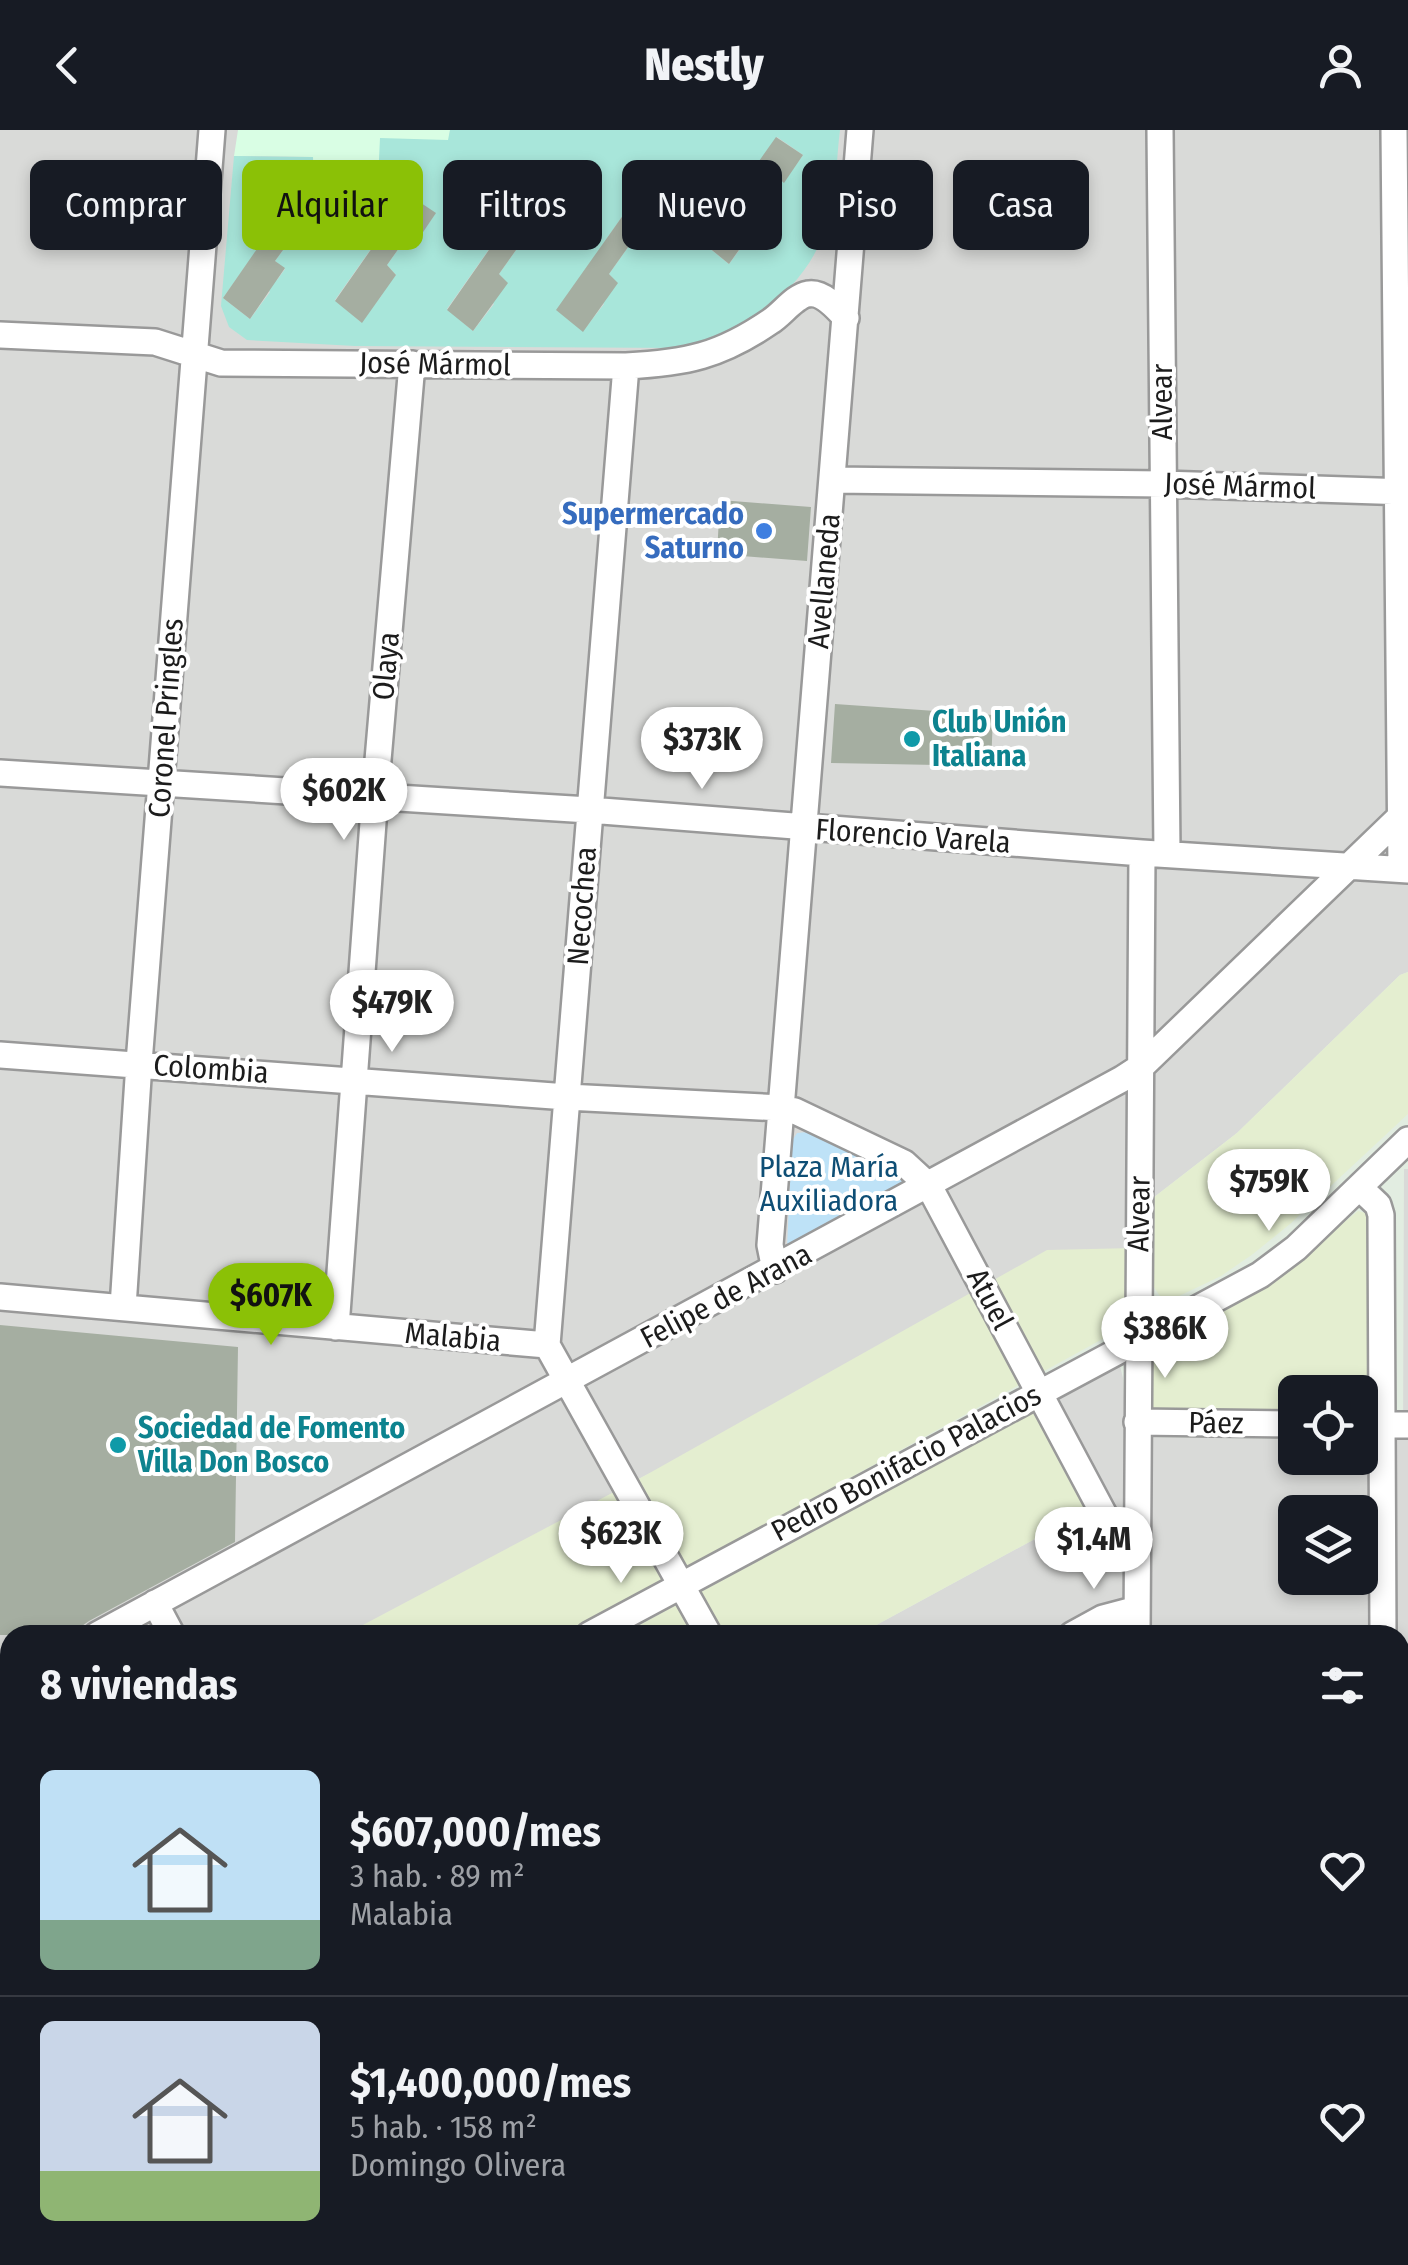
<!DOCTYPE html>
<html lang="es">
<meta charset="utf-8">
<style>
:root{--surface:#171b24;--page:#20242c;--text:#f1f3f6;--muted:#9ea1a6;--line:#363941;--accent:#8bc106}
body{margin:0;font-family:"Fira Sans Condensed",sans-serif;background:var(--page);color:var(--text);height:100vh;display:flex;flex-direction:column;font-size:38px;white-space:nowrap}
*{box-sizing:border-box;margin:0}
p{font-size:32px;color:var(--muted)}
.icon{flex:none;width:55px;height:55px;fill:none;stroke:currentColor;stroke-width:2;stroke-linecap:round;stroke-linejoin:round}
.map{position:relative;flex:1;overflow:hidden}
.drawer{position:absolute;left:0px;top:1495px;width:1410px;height:640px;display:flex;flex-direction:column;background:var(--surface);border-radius:30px 30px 0 0;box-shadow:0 5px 15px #0003}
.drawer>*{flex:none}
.top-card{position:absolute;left:30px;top:30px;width:1350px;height:90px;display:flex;gap:20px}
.controls{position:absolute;left:1278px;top:1245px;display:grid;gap:20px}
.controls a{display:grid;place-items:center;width:100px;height:100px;border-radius:15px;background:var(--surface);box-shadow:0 5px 15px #0003;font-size:50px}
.price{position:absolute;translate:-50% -85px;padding:0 22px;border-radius:35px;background:#fff;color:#222;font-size:32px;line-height:65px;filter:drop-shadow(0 2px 5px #0008)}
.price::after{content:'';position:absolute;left:50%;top:60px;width:30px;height:22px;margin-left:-15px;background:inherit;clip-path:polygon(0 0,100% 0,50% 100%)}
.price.selected{background:var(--accent);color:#111}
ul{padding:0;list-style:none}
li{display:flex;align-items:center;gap:30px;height:250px;padding:0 40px}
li+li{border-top:2px solid var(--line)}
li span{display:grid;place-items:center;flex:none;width:280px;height:200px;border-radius:15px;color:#555}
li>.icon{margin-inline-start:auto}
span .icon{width:120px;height:120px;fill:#fffc;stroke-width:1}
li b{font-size:42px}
h2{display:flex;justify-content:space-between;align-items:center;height:120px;padding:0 40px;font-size:42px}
.pill{padding:0 35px;border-radius:15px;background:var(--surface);box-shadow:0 5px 15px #0003;font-size:35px;line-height:90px}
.pill.selected{background:var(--accent);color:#111}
header{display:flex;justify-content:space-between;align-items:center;height:130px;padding:0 40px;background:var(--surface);font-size:45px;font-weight:800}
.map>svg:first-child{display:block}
.residential{fill:#d9dad8;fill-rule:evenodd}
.commercial{fill:#e4eed0}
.education{fill:#d9fee4}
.grass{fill:#a8e6da;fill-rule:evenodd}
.park{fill:#bee2f7}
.pitch{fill:#8189da}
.building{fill:#a5aea1}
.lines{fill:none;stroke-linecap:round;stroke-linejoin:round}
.minor-casing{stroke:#999;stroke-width:30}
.minor{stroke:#fff;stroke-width:25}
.shop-dot{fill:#3f7fe0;stroke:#fff;stroke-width:4}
.culture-dot{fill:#0f9aa8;stroke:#fff;stroke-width:4}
.labels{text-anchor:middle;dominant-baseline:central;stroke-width:8;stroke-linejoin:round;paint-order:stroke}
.street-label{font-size:30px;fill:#1c1c1c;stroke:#fff}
.shop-label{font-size:30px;font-weight:bold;fill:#366cbe;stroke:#fff;text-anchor:end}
.culture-label{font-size:30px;font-weight:bold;fill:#0d838f;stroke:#fff;text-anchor:start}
.park-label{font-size:30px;fill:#0e4e75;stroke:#fff}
</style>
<header><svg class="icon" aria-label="back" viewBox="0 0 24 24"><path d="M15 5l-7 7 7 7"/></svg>Nestly<svg class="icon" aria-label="person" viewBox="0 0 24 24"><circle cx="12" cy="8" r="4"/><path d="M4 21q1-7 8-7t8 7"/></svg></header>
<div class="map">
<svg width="1408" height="2135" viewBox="0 0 1408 2135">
<rect width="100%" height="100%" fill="#e2ede1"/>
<path class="residential" d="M 0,0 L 1408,0 L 1408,842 L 1400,845 L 1237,1003 L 1153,1068 L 1136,1071 L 1135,1118 L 646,1345 L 352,1505 L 10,1505 L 10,1692 L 0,1697 Z
M 1404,1039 L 1408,1039 L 1408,1639 L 1400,1639 L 1400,1505 L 858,1505 L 1090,1379 L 1052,1270 L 1108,1237 L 1120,1236 L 1123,1248 L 1126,1307 L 1295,1309 L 1295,1328 L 1360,1328 L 1360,1310 L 1403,1310 ZM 1295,1382 L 1360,1382 L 1360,1448 L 1295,1448 Z
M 0,1987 L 10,1987 L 10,2125 L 1124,2125 L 1124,2135 L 0,2135 Z"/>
<path class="commercial" d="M 1408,842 L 1408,984 L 1290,1094 L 1253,1124 L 1221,1146 L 1177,1167 L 1162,1169 L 1149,1150 L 1153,1068 L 1237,1003 L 1400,845 Z
M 1358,1081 L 1369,1084 L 1377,1278 L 1360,1288 L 1360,1262 L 1295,1262 L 1295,1288 L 1155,1281 L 1150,1275 L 1152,1228 L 1157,1217 L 1266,1155 Z
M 1135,1118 L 1128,1195 L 564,1505 L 344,1505 L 646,1345 L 1047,1120 Z
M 1033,1283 L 1045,1292 L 1090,1379 L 858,1505 L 621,1505 Z
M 10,1688 L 10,1809 L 0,1815 L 0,1693 Z
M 10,1834 L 10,1971 L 0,1971 L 0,1840 Z"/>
<path class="education" d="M 238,0 L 450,0 L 449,10 L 379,51 L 313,52 L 312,27 L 234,26 Z
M 1400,1669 L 1408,1669 L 1408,2135 L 1156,2135 L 1156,2125 L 1400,2125 Z"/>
<path class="grass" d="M 450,0 L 840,0 C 836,30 837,63 828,92 C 809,156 749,203 685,218 L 355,216 L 247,210 L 229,197 L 221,176 L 234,26 L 313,27 L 314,52 L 378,51 L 380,8 L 448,10 ZM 777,7 L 803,25 L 784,52 L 776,46 L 755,76 L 763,86 L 756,95 L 749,89 L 740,99 L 749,107 L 729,134 L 703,113 ZM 298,62 L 324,80 L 305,107 L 297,101 L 275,131 L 285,139 L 277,150 L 268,144 L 261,154 L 270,162 L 250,189 L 223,168 ZM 409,65 L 435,84 L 417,110 L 409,104 L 387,135 L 396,145 L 388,154 L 381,148 L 373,157 L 382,165 L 361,192 L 335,170 ZM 521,74 L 547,92 L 529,119 L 521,113 L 499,144 L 507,153 L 500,162 L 493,157 L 484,166 L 494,174 L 473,201 L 447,179 ZM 631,74 L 657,92 L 639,119 L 631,113 L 609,144 L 617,153 L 611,162 L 603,157 L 594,166 L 604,174 L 583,201 L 557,180 Z"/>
<path class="park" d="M 808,1002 L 901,1041 L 907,1051 L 787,1117 L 792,1011 L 797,1003 Z"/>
<path class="pitch" d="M 1400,2017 L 1408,2017 L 1408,2135 L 1223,2135 L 1223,2125 L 1400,2125 Z"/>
<path class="building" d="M 776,7 L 803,25 L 784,53 L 776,46 L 755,76 L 763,86 L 729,134 L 702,112 Z
M 297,61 L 324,79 L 305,108 L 297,101 L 275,131 L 285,138 L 250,189 L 223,168 Z
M 409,65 L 436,83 L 417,111 L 409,104 L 387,135 L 396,145 L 362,193 L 335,171 Z
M 521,74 L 548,92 L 528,120 L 521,113 L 499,144 L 508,153 L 473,201 L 447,180 Z
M 631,74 L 658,92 L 638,120 L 631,113 L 609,144 L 618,153 L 583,202 L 556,180 Z
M 720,370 L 811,377 L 807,431 L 717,424 Z
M 835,574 L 993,585 L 991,636 L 831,633 Z
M 0,1195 L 238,1217 L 235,1412 L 89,1491 L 69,1505 L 0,1505 Z"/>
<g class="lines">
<defs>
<path id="minor" d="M 1160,0 L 1167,723
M 1394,0 L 1401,739
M 0,205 L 155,212 L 221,233 L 626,236 C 686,233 720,226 771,191 C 782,184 795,166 808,164 C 822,161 837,178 846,188
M 626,236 L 547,1215 L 709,1505
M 833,350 L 1163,354 L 1408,362
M 0,643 L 589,680 L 1142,723 L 1408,740
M 0,925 L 567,967 L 781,978 L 795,981 L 904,1033 L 929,1056 L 1117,1409 L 1135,1428
M 1360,1058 L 1378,1075 L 1381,1085 L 1383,1505
M 775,1140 L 770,1115 L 860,0
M 0,1167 L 547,1215
M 123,1177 L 139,933 L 212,0
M 336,1197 L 375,665 L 412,234
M 1137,1292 L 1295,1294
M 1360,1295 L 1408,1295
M 155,1473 L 172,1505
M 97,1505 L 1122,949 L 1142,936 L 1400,687
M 589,1505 L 1260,1145 L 1296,1118 L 1408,1010
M 1072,1505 L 1103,1488 L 1137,1479
M 1137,1505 L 1142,723
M 0,1558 L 10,1553
M 1400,1656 L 1408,1656
M 0,1826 L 10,1820
M 0,1868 L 10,1886
M 0,1971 L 10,1972
M 417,2125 L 417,2135
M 799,2125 L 799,2135
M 1133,2125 L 1134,2135
M 43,2135 L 43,2125"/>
</defs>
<use href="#minor" class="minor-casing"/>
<use href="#minor" class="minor"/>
</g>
<circle class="shop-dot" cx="764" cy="401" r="10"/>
<g class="culture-dot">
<circle cx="912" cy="609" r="10"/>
<circle cx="118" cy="1315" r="10"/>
</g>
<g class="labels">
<g class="street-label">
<text transform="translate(435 234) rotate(1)">José Mármol</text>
<text transform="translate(1162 272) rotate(-90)">Alvear</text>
<text transform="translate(1240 356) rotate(2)">José Mármol</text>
<text transform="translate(824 451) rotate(-85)">Avellaneda</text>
<text transform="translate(386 536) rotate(-85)">Olaya</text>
<text transform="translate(166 588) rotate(-86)">Coronel Pringles</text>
<text transform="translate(913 706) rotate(4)">Florencio Varela</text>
<text transform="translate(582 776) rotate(-86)">Necochea</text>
<text transform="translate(211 939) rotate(4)">Colombia</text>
<text transform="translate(1139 1084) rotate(-89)">Alvear</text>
<text transform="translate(726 1166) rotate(-28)">Felipe de Arana</text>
<text transform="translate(990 1169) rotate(62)">Atuel</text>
<text transform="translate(453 1207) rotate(5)">Malabia</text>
<text transform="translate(1216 1293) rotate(1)">Páez</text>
<text transform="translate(906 1333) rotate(-28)">Pedro Bonifacio Palacios</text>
</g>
<g class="shop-label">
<text x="744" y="384">Supermercado<tspan x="744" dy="34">Saturno</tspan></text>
</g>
<g class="culture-label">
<text x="932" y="592">Club Unión<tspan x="932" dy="34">Italiana</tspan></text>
<text x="138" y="1298">Sociedad de Fomento<tspan x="138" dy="34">Villa Don Bosco</tspan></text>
</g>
<g class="park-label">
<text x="829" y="1037">Plaza María<tspan x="829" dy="34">Auxiliadora</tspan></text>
</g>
</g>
</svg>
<div class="controls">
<a><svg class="icon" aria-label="locate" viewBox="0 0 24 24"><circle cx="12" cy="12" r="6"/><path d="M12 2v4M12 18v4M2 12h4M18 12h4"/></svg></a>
<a><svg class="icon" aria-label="layers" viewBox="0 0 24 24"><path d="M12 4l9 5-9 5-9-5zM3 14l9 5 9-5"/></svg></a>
</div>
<b class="price" style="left:702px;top:662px">$373K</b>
<b class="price" style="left:344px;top:713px">$602K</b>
<b class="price" style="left:392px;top:925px">$479K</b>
<b class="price" style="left:1269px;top:1104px">$759K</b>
<b class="price selected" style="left:271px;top:1218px">$607K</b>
<b class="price" style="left:1165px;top:1251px">$386K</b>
<b class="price" style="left:621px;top:1456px">$623K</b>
<b class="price" style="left:1094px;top:1462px">$1.4M</b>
<div class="top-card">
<a class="pill">Comprar</a>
<a class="pill selected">Alquilar</a>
<a class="pill">Filtros</a>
<a class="pill">Nuevo</a>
<a class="pill">Piso</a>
<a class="pill">Casa</a>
</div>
<section class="drawer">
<h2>8 viviendas<svg class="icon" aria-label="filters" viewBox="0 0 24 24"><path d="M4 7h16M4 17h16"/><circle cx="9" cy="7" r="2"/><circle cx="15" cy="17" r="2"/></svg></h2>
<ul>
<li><span style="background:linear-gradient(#bfe0f5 75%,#7fa58c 0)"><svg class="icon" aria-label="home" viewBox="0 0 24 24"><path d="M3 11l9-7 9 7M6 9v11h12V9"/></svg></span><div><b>$607,000/mes</b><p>3 hab. · 89 m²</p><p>Malabia</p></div><svg class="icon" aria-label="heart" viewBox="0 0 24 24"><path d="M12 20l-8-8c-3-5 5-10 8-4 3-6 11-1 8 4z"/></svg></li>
<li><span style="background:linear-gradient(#c9d6e8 75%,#8fb573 0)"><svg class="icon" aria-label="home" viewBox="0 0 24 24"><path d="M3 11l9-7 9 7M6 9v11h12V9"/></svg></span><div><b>$1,400,000/mes</b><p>5 hab. · 158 m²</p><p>Domingo Olivera</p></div><svg class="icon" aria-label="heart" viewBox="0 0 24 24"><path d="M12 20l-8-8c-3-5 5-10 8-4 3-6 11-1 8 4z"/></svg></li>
</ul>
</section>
</div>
